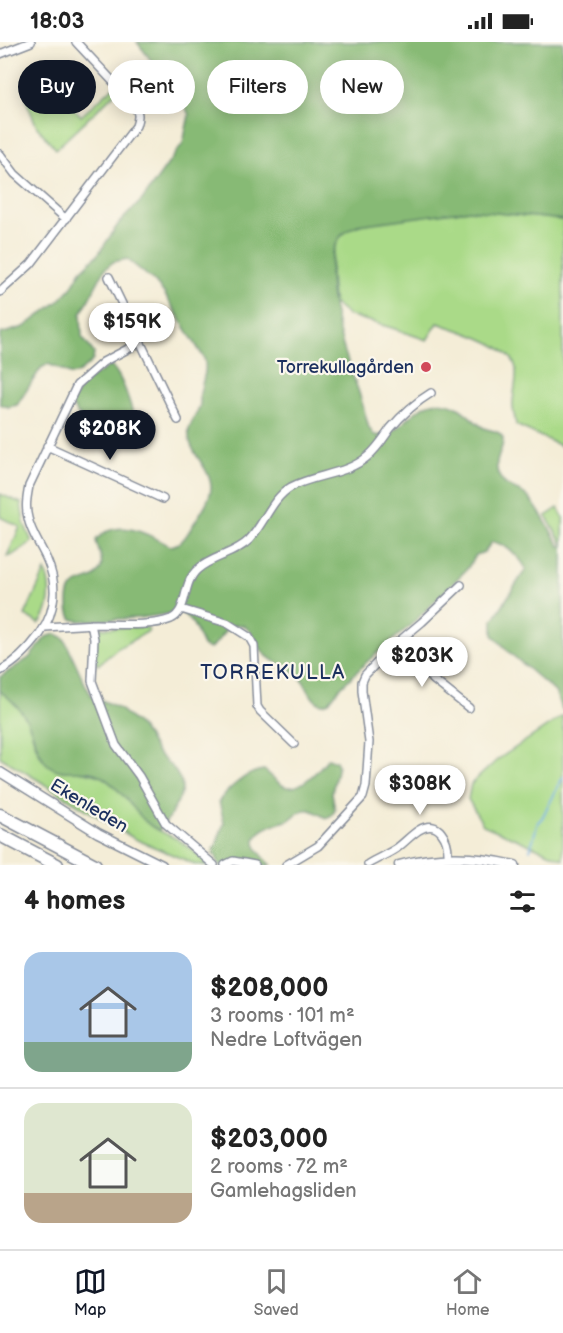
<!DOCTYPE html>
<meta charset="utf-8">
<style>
:root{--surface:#fff;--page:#f2f2f2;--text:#222;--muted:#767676;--line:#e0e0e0;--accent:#111827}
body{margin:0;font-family:"Balsamiq Sans",sans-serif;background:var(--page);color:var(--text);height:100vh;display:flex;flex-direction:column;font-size:22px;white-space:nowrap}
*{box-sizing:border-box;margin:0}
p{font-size:20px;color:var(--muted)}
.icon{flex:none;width:33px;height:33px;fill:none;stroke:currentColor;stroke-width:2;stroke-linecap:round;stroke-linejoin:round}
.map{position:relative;height:823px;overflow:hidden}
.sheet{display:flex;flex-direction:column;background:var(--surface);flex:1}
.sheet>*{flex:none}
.top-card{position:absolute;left:18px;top:18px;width:528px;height:54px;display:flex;gap:12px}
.price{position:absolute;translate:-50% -51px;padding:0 14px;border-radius:21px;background:#fff;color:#222;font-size:20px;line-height:39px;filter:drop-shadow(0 2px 3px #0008)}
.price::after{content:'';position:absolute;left:50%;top:36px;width:18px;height:14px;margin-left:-9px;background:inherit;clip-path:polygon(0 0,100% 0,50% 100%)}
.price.selected{background:var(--accent);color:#fff}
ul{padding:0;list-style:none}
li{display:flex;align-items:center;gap:18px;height:150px;padding:0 24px}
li+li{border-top:2px solid var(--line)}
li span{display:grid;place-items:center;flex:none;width:168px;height:120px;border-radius:18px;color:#555}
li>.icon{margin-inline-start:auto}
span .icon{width:72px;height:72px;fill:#fffc;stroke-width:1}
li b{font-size:26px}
h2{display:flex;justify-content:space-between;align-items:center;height:72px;padding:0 24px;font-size:26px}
.pill{padding:0 21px;border-radius:27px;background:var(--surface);box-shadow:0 3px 15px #0003;font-size:21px;line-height:54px}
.pill.selected{background:var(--accent);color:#fff}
.status{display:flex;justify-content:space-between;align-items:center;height:42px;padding:0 30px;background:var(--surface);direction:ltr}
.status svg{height:16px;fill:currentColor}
.menu{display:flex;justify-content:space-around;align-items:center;height:84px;border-top:2px solid var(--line);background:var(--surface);font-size:16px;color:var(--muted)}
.menu a{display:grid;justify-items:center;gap:3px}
.menu .selected{color:var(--accent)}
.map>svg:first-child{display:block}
.green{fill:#aada88;stroke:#628473;stroke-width:1.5}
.forest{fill:#87ba74;stroke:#517469;stroke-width:1.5}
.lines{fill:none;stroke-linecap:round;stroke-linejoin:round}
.stream{stroke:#71b0e4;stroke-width:2}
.minor-casing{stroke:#888e9a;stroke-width:10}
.tertiary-casing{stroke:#888e9a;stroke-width:11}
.motorway-casing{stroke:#888e9a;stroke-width:15}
.minor{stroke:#fff;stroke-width:7}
.tertiary{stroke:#fff;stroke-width:8}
.motorway{stroke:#fff;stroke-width:12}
.poi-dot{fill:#d1495b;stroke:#fbf7ec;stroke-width:2}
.labels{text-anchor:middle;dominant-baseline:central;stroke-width:4.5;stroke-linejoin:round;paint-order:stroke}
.poi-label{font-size:18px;fill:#1b2f5e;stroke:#fbf7ec;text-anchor:end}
.street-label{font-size:18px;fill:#1b2f5e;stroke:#fbf7ec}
.neighbourhood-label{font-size:20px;letter-spacing:1.5px;fill:#1b2f5e;stroke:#fbf7ec}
</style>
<div class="status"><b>18:03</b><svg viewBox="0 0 49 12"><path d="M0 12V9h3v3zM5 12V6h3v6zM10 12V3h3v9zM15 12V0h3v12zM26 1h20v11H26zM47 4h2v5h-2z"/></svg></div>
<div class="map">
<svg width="563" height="823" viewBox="0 0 563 823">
<rect width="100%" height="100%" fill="#fbf7ec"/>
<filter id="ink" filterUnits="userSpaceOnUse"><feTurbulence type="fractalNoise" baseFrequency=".0167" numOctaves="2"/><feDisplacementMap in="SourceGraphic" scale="12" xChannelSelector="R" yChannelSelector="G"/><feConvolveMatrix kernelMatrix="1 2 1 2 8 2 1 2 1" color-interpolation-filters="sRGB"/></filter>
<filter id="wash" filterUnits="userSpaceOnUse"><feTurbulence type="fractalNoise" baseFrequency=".008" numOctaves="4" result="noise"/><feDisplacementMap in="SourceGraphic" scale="24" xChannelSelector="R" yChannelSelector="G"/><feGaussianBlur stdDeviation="1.35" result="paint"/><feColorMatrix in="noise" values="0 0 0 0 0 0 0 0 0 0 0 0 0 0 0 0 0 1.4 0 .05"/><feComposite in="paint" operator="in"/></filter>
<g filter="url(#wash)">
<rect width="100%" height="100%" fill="#f4edd7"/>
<path class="green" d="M 47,39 L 81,74 L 113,45 L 117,49 L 56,107 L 37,85 L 26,58 Z
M 469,168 L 563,178 L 563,405 L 516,383 C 515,375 512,367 513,359 C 514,348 517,339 516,327 C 513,302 458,289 438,281 L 427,298 L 392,286 L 348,273 L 334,262 C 331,241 328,218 338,199 C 342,191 352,185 360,183 C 393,173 434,173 469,168 Z
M 0,452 L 21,461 L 24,481 L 32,500 L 11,514 L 7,514 L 20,485 L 0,475 Z
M 558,466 L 563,475 L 563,503 L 546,474 Z
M 45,529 C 52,545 51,569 39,582 L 25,573 Z
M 147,585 L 149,589 L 118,606 L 98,623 L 96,621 L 96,589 L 98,586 Z
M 0,649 C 11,657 24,670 29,683 C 34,694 36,713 47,721 C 59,730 89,727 104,736 C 123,748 132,768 149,782 C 156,789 168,792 177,797 C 189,804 200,814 209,823 L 197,823 L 135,797 L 0,715 Z
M 563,674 L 563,817 L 483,783 L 468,757 L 471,742 L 497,718 Z"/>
<path class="forest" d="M 137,0 L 563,0 L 563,178 L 469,168 L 358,183 C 351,186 343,190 339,197 C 316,230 344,311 357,345 C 362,358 365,372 369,386 L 374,393 C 398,398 410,366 432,361 C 439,359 449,361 455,364 C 466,369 474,380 484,386 C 491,389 501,388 503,397 C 504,409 490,421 501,437 C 508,448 519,447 527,454 C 540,467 550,489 560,504 L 563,504 L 563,669 L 555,650 L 510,611 L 493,593 L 493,578 L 526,527 C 521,516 505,501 492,500 L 484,510 L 476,513 L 467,527 L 412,582 L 369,618 L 339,647 L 329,660 L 323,662 C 310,660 308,643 299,634 C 289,624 274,623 264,611 C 257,603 250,580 236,583 C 222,585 220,602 209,607 L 203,604 L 193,582 L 182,570 L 139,576 L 79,579 L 72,577 C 68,572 68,566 68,560 C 68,532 94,545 101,526 C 104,517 97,507 96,498 C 116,474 149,492 170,504 C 183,502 186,494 193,483 C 199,473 210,459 211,446 C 211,424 185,409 189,387 C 191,380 196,373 199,366 C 201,361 200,357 200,352 C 202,339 208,329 204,316 L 164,251 L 154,239 L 127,217 L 113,220 L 105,227 L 81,272 L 82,295 L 94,311 L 93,318 C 69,342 74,331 48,322 L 41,326 L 17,363 L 8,365 L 0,362 L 0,292 L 24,285 L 59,259 L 71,246 L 81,229 L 99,211 L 119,181 L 142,158 L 183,101 L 189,73 L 184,62 Z
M 110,324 C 122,329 137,380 137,394 L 130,400 C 111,394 78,381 71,361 L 84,340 Z
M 56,592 L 64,596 L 87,646 L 92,654 L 117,665 L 142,686 L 157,711 L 174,727 L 181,739 L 182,747 L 180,755 L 169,776 L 159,788 C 139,783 122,741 94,731 C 78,726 60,735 46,721 C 37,710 35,695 29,683 C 24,670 11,657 0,649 L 0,635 L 29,616 L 46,595 Z
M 328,716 L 336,719 L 338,723 L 332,751 L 335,768 L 332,773 L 326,776 C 319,773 312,766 305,768 C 298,769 294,775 289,778 C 284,780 279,781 275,782 C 245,794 253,805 271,823 L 219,823 L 216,814 L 213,811 L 224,781 L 219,759 C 229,746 247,729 264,728 C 270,732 277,741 284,744 C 299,751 320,727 328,716 Z"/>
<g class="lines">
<path class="stream" d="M 530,808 L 538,780 L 542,776 L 563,735"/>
</g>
</g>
<g filter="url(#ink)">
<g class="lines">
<defs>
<path id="minor" d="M 0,12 L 31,0
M 0,112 L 15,132 L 66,177
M 109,235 L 178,378
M 0,250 L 31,222 L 136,84 C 139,75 139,71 134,62 L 76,0
M 47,404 L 163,457
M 181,567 L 227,581 L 249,595 L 254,604 L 257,664 L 260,669 L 294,702
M 91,582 L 94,597 L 92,639 L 116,703 L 139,734 L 166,782 L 214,823
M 45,585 C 61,584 78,583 95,582 C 117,582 151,585 171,577 C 189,569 181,541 198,527 C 213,514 235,512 249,498 C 264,482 272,456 291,445 C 315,432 346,433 367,415 C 377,407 383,397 390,387 C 401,374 416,360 431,351
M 392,605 L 469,666
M 0,629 C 17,620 29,607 40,592 C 56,569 58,543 47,518 C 41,504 31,491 28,476 C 25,465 27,455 29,444 L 77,343 L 103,320 L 141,300
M 368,822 C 378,816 388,812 397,806 C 405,800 411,793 419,788 C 439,776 449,798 448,815
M 225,823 L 233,819 L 255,823
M 286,823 L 318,804 L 363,755 L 366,744 L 369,700 L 362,649 L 362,640 L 365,633 L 392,605 L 422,580 L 461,543"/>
<path id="tertiary" d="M 0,730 L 98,791 L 162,823
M 399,823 C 438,812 475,814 515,823"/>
<path id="motorway" d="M 0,773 L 95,823
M 0,793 L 57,823"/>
</defs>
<use href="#minor" class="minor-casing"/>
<use href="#tertiary" class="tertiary-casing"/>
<use href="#motorway" class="motorway-casing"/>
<use href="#minor" class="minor"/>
<use href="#tertiary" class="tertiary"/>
<use href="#motorway" class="motorway"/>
</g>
</g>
<circle class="poi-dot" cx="426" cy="325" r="6"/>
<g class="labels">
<g class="poi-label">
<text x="414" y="325">Torrekullagården</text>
</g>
<g class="street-label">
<text transform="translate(89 764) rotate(31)">Ekenleden</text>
</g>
<g class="neighbourhood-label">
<text x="273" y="631">TORREKULLA</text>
</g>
</g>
</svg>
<b class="price" style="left:132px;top:312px">$159K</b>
<b class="price selected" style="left:110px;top:419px">$208K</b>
<b class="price" style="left:422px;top:646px">$203K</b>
<b class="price" style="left:420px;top:774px">$308K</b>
<div class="top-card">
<a class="pill selected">Buy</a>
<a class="pill">Rent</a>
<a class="pill">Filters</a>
<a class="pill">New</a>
</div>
</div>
<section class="sheet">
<h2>4 homes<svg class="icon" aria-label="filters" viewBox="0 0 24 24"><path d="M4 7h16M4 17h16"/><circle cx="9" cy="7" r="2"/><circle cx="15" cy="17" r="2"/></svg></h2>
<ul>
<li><span style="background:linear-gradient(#a9c7e8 75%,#7fa58c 0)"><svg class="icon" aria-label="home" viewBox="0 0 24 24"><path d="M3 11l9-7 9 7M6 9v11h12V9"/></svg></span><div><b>$208,000</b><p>3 rooms · 101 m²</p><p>Nedre Loftvägen</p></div></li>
<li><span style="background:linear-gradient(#dfe7d0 75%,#b9a48a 0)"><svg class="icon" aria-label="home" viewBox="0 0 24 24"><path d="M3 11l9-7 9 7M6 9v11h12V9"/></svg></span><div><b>$203,000</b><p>2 rooms · 72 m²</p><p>Gamlehagsliden</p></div></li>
</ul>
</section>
<nav class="menu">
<a class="selected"><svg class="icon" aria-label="map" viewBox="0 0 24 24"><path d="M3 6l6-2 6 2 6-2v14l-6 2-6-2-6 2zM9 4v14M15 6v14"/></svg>Map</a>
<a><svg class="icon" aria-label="saved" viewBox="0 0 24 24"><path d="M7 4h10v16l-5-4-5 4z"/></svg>Saved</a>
<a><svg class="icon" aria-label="home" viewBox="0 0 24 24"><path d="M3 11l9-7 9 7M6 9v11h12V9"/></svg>Home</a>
</nav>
